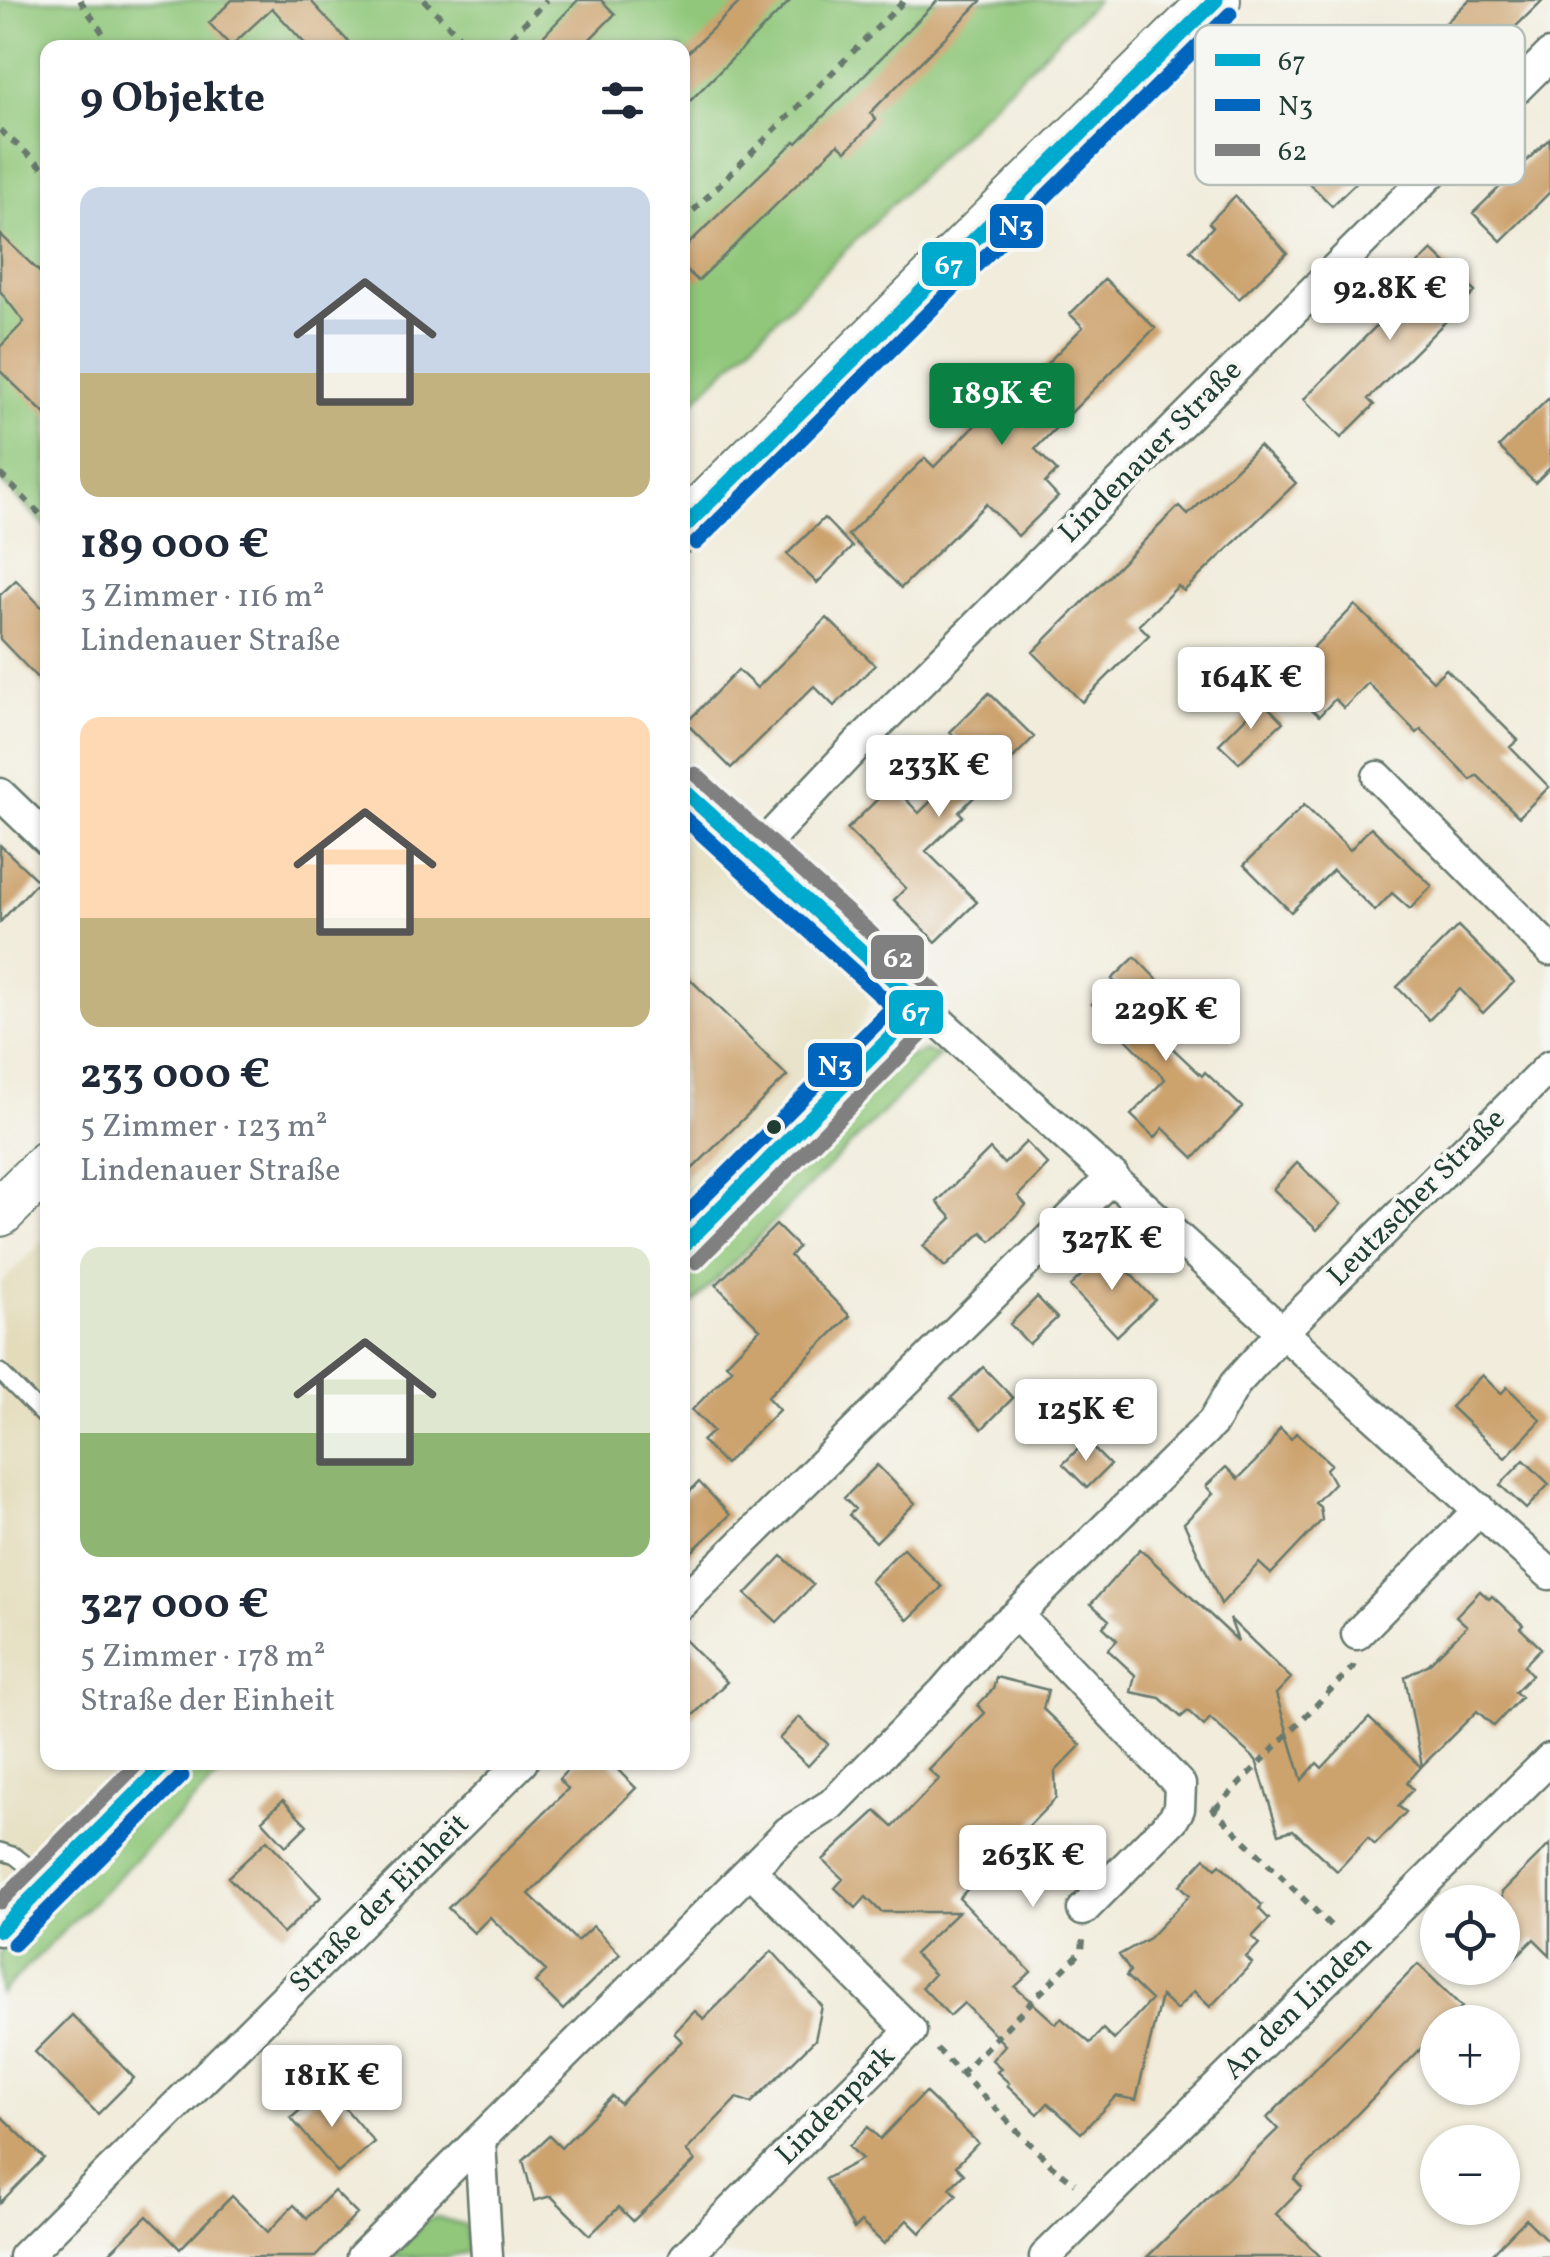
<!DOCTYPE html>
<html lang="de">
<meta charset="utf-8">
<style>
:root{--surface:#fff;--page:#f6f6f7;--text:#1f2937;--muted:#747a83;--accent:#0b8043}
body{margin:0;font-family:Vollkorn,serif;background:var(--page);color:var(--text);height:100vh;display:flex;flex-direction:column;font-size:38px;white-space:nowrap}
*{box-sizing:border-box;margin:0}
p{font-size:32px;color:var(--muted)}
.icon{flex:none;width:55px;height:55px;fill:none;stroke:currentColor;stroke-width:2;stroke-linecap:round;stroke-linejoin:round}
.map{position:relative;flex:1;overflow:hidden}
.sheet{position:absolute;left:40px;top:40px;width:650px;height:1730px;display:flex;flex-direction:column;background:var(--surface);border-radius:20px;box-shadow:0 2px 8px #0004}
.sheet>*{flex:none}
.controls{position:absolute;left:1420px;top:1885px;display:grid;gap:20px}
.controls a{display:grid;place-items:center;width:100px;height:100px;border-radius:50%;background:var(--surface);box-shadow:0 2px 8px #0004;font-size:50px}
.price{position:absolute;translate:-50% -85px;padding:0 22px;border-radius:10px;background:#fff;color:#222;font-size:32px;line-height:65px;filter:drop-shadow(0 2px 5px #0008)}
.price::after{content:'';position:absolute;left:50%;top:60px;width:30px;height:22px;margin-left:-15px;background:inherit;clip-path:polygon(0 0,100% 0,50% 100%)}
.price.on{background:var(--accent);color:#fff}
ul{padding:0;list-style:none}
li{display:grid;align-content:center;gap:20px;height:530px;padding:0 40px}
li span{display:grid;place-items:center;height:310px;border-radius:20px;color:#555}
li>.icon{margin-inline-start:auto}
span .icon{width:180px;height:180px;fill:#fffc;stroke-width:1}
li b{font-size:42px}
h2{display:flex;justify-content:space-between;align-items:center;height:120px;padding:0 40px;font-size:42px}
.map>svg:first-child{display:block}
.built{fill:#e3dbba}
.green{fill:#90c77a;stroke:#588257;stroke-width:2.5}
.building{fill:#cca26d}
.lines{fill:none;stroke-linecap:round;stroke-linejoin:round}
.lane-casing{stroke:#687a6e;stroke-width:20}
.street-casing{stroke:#687a6e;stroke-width:35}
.primary-casing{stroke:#687a6e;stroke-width:52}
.path{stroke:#687a6e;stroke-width:6;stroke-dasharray:8 8;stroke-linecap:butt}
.lane{stroke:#fff;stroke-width:15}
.street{stroke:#fff;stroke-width:30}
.primary{stroke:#fff;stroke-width:48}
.bus-1-casing{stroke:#f6f6f2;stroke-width:22}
.bus-2-casing{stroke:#f6f6f2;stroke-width:22}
.bus-3-casing{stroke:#f6f6f2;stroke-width:22}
.bus-1{stroke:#00a9ce;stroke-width:15}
.bus-2{stroke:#0065bd;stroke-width:15}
.bus-3{stroke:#808080;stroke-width:15}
.bus-dot{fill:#1f3d34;stroke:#f6f6f2;stroke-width:4}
.labels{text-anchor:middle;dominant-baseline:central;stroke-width:8;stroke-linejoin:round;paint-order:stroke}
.street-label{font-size:30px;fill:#1f3d34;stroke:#f6f6f2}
.key{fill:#f6f6f2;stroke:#b6beb9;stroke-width:2.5}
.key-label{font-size:28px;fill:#1f3d34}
.line-badge{stroke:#f6f6f2;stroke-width:4}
.badge-label{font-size:28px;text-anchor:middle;font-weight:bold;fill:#fff}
</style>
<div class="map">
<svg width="1550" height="2257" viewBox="0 0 1550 2257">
<rect width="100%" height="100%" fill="#f6f6f2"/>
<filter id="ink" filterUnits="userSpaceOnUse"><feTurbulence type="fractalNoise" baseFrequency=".01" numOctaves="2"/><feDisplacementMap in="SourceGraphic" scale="20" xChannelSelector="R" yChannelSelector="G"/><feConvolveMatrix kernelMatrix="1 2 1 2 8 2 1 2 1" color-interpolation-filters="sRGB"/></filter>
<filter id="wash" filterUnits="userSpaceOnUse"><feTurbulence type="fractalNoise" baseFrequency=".0048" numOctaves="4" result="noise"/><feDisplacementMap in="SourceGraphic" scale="40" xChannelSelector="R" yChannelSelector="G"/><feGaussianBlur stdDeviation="2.25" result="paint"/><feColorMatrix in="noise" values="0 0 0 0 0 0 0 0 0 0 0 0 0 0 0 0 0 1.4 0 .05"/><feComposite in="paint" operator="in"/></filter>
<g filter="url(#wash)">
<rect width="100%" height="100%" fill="#f1ecdb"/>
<path class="built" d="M 683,813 L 752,874 L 874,994 L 850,1048 L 683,1215 Z
M 47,1237 L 48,1762 L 133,1763 L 0,1894 L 0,1284 Z"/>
<path class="green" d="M 0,0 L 1097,0 L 683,412 L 682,48 L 48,48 L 47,528 L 0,481 Z
M 925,1051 L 940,1055 L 683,1313 L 683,1274 L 898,1060 Z
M 191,1763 L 232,1763 L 0,1994 L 0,1953 Z
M 437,2217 L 465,2225 L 469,2252 L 443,2257 L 391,2257 L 427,2220 Z"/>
<g id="blocks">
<path class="building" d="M 232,0 L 310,0 L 354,48 L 309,48 L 272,8 L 231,46 L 209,23 Z
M 578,0 L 601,0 L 615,14 L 581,48 L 532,48 Z
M 742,0 L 791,0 L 682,109 L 682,58 Z
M 938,0 L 982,0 L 870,113 L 876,120 L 846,151 L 838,144 L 698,281 L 682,266 L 682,250 L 795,141 L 797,143 Z
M 1469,0 L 1543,0 L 1332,206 L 1308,182 L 1329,161 L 1310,142 L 1334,117 L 1343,125 Z
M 1550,138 L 1550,192 L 1501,241 L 1473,213 Z
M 1235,196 L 1287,253 L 1239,299 L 1190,250 L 1213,227 L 1209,223 Z
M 0,234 L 48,280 L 48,417 L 0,371 L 0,347 L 24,322 L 0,291 Z
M 1432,250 L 1475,292 L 1368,399 L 1374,405 L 1341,438 L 1304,399 L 1404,298 L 1395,288 Z
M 1105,279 L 1155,328 L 1035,449 L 1057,471 L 1045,483 L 1058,497 L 1018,536 L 986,504 L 901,588 L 848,535 L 925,458 L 934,467 L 993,407 L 999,412 L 1083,327 L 1070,314 Z
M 1550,397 L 1550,468 L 1535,483 L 1499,447 Z
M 1259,446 L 1296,483 L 1184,591 L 1178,586 L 1139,625 L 1149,635 L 1082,702 L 1033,652 L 1179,506 L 1188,515 Z
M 824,518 L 852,547 L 817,583 L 787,554 Z
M 16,580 L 48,614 L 48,689 L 0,639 L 0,595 Z
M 1355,605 L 1433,681 L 1446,669 L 1518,740 L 1510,747 L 1549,787 L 1519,817 L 1477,775 L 1471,780 L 1421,729 L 1417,733 L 1368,683 L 1344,708 L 1335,699 L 1319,716 L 1286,685 L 1303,668 L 1298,663 Z
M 827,618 L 875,665 L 834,706 L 814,686 L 731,768 L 686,723 L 738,670 L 757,688 Z
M 989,693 L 1034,737 L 959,812 L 963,816 L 926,851 L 977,902 L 936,942 L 894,900 L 906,888 L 847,829 L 892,785 L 919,813 L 976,757 L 950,732 Z
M 1262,701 L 1283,722 L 1239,763 L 1219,744 Z
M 1304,805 L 1350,850 L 1371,827 L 1432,886 L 1410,909 L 1392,893 L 1375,911 L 1333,870 L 1291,912 L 1244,865 Z
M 0,845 L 38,881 L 0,922 Z
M 1458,926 L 1514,982 L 1483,1013 L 1460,989 L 1429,1020 L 1397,987 Z
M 1135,957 L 1178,1001 L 1151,1028 L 1202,1076 L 1205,1072 L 1242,1107 L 1194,1158 L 1163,1128 L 1155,1138 L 1131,1115 L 1165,1079 L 1092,1004 L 1109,987 L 1124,1001 L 1128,996 L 1112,979 Z
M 682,971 L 787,1076 L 682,1179 Z
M 1026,1142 L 1048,1165 L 1018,1196 L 1026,1205 L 991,1241 L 982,1232 L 945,1267 L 923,1246 L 952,1218 L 937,1202 L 990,1149 L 1004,1164 Z
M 1297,1163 L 1341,1204 L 1317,1230 L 1273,1189 Z
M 776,1225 L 798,1247 L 790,1256 L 850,1316 L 767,1397 L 779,1410 L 725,1464 L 702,1441 L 713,1431 L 692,1410 L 732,1369 L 726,1364 L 760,1329 L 716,1285 Z
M 1108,1250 L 1155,1300 L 1117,1336 L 1070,1286 Z
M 1037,1297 L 1057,1318 L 1029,1344 L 1010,1324 Z
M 983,1367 L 1013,1398 L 982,1429 L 951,1398 Z
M 1482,1375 L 1501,1394 L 1507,1387 L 1541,1420 L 1505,1458 L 1451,1407 Z
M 1280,1428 L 1291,1439 L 1296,1433 L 1331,1464 L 1326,1469 L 1334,1483 L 1315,1503 L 1320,1507 L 1322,1520 L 1271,1574 L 1259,1563 L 1221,1604 L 1184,1523 L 1213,1494 L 1206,1486 L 1226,1467 L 1238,1479 L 1265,1452 Z
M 1086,1441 L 1110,1465 L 1087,1488 L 1063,1464 Z
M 1524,1460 L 1549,1484 L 1526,1509 L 1500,1485 Z
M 877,1465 L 915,1503 L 876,1542 L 849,1515 L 855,1509 L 844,1498 Z
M 699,1482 L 730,1515 L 682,1561 L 682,1499 Z
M 903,1548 L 942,1587 L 908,1620 L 870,1581 Z
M 1140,1549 L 1238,1641 L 1230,1619 L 1291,1678 L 1276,1694 L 1302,1780 L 1317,1763 L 1322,1768 L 1369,1718 L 1421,1767 L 1407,1783 L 1413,1789 L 1398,1806 L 1406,1812 L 1375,1845 L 1368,1838 L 1337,1871 L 1293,1830 L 1279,1834 L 1256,1760 L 1210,1718 L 1204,1726 L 1188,1711 L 1181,1717 L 1160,1698 L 1131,1692 L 1135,1675 L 1108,1650 L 1117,1640 L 1103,1627 L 1109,1620 L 1091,1604 Z
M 782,1556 L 813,1585 L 777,1622 L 746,1594 Z
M 1480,1591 L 1489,1599 L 1492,1596 L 1523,1625 L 1520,1628 L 1541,1648 L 1524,1666 L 1532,1675 L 1515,1692 L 1521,1697 L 1494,1726 L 1477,1711 L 1422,1766 L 1405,1677 L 1429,1664 L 1467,1626 L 1456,1616 Z
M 682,1637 L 727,1682 L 682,1726 Z
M 996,1677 L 1048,1690 L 1043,1709 L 1081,1745 L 1055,1772 L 1056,1798 L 1022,1833 L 1041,1852 L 1003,1853 L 959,1898 L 1031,1972 L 1015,1987 L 1056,2024 L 1061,2018 L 1090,2043 L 1103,2029 L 1114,2040 L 1151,2000 L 1126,1976 L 1130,1971 L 1119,1955 L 1149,1938 L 1190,1895 L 1180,1885 L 1205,1858 L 1216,1868 L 1220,1864 L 1262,1905 L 1259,1909 L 1269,1919 L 1252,1937 L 1259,1944 L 1246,1957 L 1252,1963 L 1210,2007 L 1194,1991 L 1176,2010 L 1161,1996 L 1136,2100 L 1116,2096 L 1081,2133 L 1048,2103 L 1038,2114 L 1007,2085 L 1009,2083 L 997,2072 L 1001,2068 L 992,2060 L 1005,2045 L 964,2003 L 950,2016 L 922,1987 L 934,1974 L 914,1954 L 958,1912 L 881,1912 L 866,1897 L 856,1908 L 835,1888 L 843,1879 L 823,1860 L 876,1811 L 893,1827 L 939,1779 L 929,1770 L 985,1713 L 978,1705 L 993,1689 Z
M 799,1717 L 828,1744 L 808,1766 L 779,1739 Z
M 575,1762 L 610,1762 L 636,1788 L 529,1894 L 577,1941 L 593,1926 L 620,1954 L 563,2010 L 535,1982 L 546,1971 L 490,1917 L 474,1933 L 448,1908 L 568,1789 L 559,1779 Z
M 283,1800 L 307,1825 L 286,1846 L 262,1820 Z
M 267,1840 L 321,1897 L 283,1934 L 228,1877 Z
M 1550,1844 L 1550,1955 L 1534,1939 L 1502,1970 L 1502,1892 Z
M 772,1951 L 822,2006 L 815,2040 L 751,2103 L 737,2098 L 686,2151 L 695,2161 L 633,2221 L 619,2207 L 590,2235 L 551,2196 L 534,2201 L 523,2160 L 549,2136 L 561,2148 L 612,2096 L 620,2104 L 682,2041 L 674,2033 L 695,2011 L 704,2019 Z
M 1418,1964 L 1462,2007 L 1446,2022 L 1438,2022 L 1438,2031 L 1294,2179 L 1302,2187 L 1276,2214 L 1321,2257 L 1147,2257 L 1278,2129 L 1267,2118 Z
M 72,2015 L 134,2078 L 98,2114 L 35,2052 Z
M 327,2087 L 374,2142 L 338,2173 L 291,2118 Z
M 925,2092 L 978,2143 L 956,2166 L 964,2174 L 950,2188 L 957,2195 L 920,2233 L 907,2220 L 884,2244 L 861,2222 L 854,2229 L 825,2179 L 862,2159 L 849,2146 L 868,2127 L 880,2139 Z
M 0,2115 L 44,2158 L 0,2203 Z
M 334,2191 L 357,2214 L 315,2257 L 105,2257 L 147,2216 L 180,2249 L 232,2196 L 268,2232 L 294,2205 L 307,2218 Z
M 1526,2219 L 1550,2243 L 1550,2257 L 1489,2257 Z"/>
</g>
</g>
<g filter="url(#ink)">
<use href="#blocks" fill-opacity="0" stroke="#687a6e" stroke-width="2.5"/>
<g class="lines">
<defs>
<path id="lane" d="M 0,1372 L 48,1420
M 0,1851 L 15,1856 L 48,1882"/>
<path id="street" d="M 1378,777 L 1550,950
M 682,789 L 1550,1574
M 0,794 L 48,840
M 755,853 L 856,746 L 1550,55
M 682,1248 L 922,1006
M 682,1603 L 1113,1176
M 1017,1615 L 1180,1785 L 1179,1809 L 1173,1819 L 1083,1910
M 1357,1634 L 1480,1509
M 0,1930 L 168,1762
M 480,2142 L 487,2257
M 24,2257 L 522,1762
M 362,2257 L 788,1832 L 832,1804 L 944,1691 L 995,1632 L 1017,1615 L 1213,1422 L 1235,1384 L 1284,1330 L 1550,1066
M 685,2257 L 911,2031 L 750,1870
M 1045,2257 L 1550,1759"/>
<path id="primary" d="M 682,529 L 1216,0
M 0,1212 L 48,1165"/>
</defs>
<use href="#lane" class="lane-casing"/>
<use href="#street" class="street-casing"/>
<use href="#primary" class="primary-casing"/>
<path class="path" d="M 80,0 L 113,48
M 424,0 L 471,48
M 500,48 L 547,0
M 0,130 L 48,172
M 682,222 L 905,0
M 0,474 L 42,516 L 48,510
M 1211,1807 L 1333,1928
M 1215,1809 L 1353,1667 L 1354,1661
M 937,2049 L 1052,2166 L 1075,2183
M 960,2074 L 1082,1951 L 1083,1940"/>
<use href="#lane" class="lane"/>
<use href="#street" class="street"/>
<use href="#primary" class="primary"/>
<defs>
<path id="bus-1" d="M 682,529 L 1216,0
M 682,789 L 922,1006 L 682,1247
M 0,1930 L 167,1762"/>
<path id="bus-2" d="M 696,543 L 1230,14
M 682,816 L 893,1007 L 682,1219
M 14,1944 L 182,1776"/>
<path id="bus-3" d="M 695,774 L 935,991 L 942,1005 L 936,1020 L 696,1262
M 0,1902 L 139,1762"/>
</defs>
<use href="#bus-1" class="bus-1-casing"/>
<use href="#bus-2" class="bus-2-casing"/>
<use href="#bus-3" class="bus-3-casing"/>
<use href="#bus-1" class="bus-1"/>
<use href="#bus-2" class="bus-2"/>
<use href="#bus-3" class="bus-3"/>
</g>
</g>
<circle class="bus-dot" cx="774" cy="1127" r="9"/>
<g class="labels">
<g class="street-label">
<text transform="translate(1151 452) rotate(-45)">Lindenauer Straße</text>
<text transform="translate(1417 1198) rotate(-45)">Leutzscher Straße</text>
<text transform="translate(380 1904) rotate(-45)">Straße der Einheit</text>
<text transform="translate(1298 2008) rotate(-44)">An den Linden</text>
<text transform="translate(836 2106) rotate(-45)">Lindenpark</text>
</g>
</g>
<rect x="1195" y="25" width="330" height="160" rx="15" class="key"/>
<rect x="1215" y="54" width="45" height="12" fill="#00a9ce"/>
<rect x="1215" y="99" width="45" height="12" fill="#0065bd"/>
<rect x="1215" y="144" width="45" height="12" fill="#808080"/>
<g class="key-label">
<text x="1278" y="70">67</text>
<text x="1278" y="115">N3</text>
<text x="1278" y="160">62</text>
</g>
<g class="line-badge">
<rect x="988" y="202" width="57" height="48" rx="10" fill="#0065bd"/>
<rect x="920" y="240" width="58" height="48" rx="10" fill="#00a9ce"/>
<rect x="869" y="933" width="57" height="48" rx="10" fill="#808080"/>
<rect x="887" y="988" width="58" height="48" rx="10" fill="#00a9ce"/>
<rect x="806" y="1041" width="58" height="48" rx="10" fill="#0065bd"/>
</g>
<g class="badge-label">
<text x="1016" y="235">N3</text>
<text x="949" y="274">67</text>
<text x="898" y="967">62</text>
<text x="916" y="1021">67</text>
<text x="835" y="1075">N3</text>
</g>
</svg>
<div class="controls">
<a><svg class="icon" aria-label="locate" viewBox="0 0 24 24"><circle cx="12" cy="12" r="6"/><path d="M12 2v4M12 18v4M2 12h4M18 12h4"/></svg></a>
<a>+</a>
<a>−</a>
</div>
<b class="price" style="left:1390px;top:343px">92.8K €</b>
<b class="price on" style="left:1002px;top:448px">189K €</b>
<b class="price" style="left:1251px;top:732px">164K €</b>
<b class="price" style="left:939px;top:820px">233K €</b>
<b class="price" style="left:1166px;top:1064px">229K €</b>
<b class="price" style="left:1112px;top:1293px">327K €</b>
<b class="price" style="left:1086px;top:1464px">125K €</b>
<b class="price" style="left:1033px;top:1910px">263K €</b>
<b class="price" style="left:332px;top:2130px">181K €</b>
<section class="sheet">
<h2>9 Objekte<svg class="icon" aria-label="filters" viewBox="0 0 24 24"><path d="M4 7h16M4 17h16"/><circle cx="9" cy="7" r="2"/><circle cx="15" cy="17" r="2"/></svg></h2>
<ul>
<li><span style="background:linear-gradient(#c9d6e8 60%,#c2b280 0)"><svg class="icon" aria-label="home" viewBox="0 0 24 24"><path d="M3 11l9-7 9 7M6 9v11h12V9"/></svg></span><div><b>189 000 €</b><p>3 Zimmer · 116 m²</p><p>Lindenauer Straße</p></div></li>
<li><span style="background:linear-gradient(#ffd9b3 65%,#c2b280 0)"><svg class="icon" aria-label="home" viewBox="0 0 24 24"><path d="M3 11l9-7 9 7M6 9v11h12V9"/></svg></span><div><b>233 000 €</b><p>5 Zimmer · 123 m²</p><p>Lindenauer Straße</p></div></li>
<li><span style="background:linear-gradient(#dfe7d0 60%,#8fb573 0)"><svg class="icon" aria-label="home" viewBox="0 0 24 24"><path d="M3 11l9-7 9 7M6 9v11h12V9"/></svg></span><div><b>327 000 €</b><p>5 Zimmer · 178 m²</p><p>Straße der Einheit</p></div></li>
</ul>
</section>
</div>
